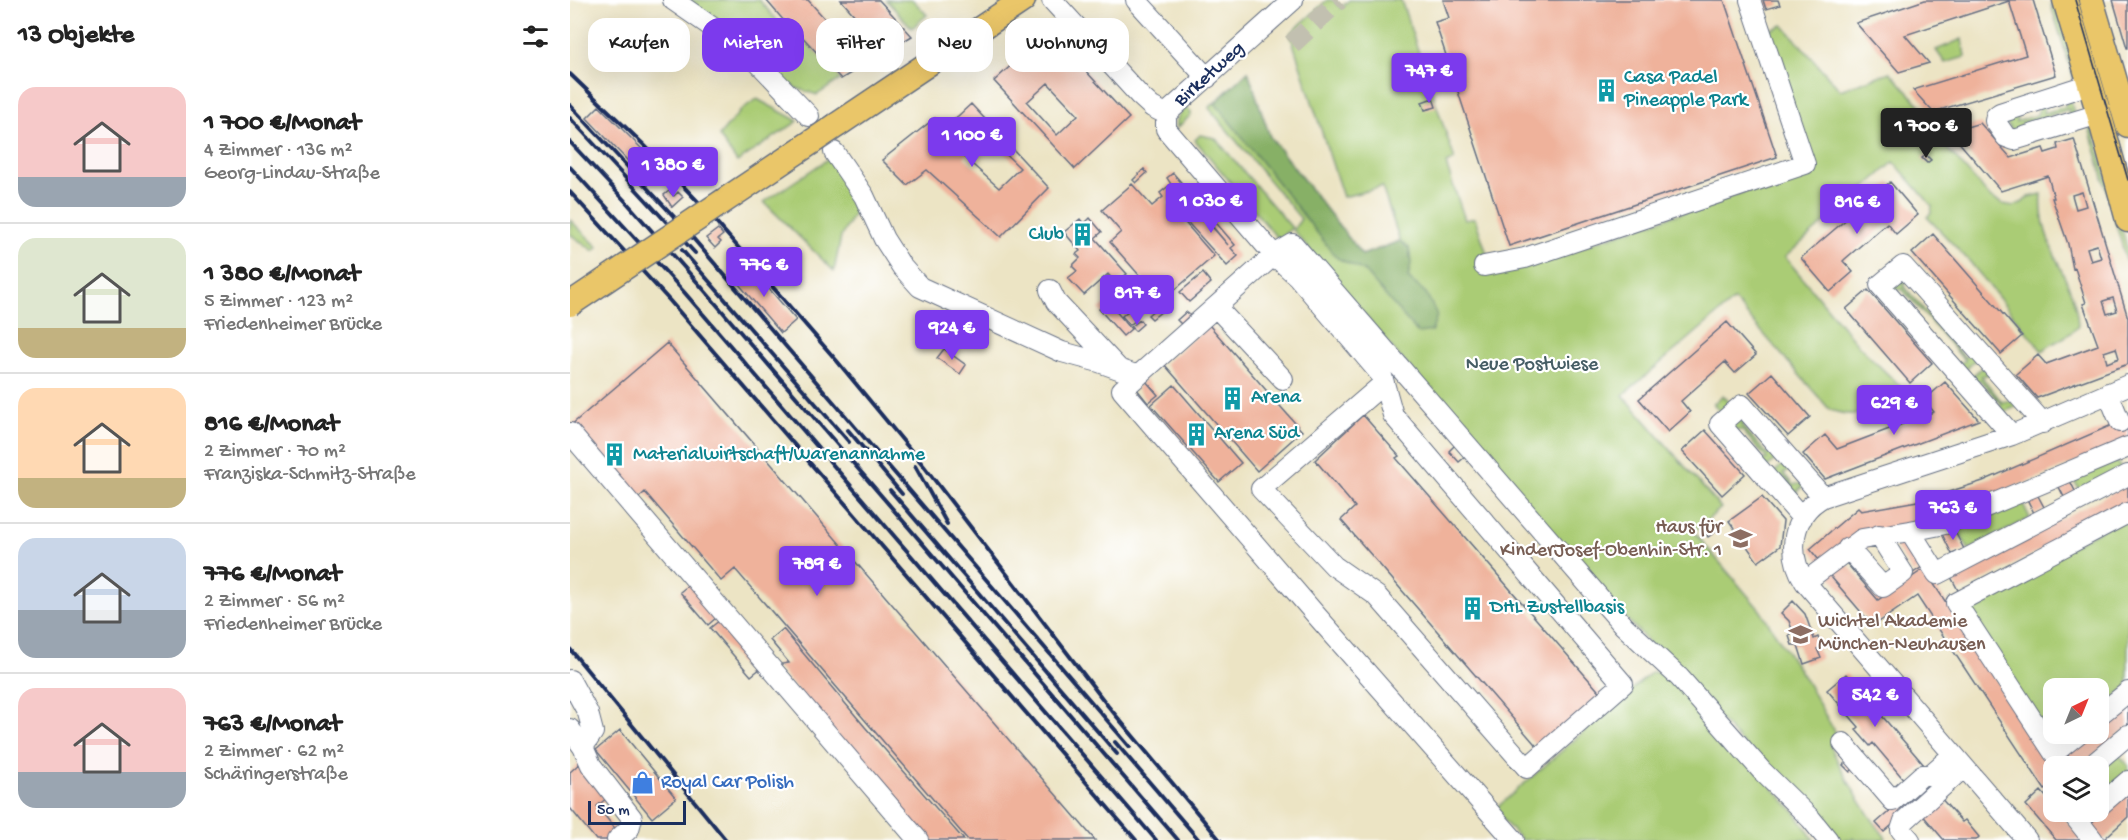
<!DOCTYPE html>
<html lang="de">
<meta charset="utf-8">
<style>
:root{--surface:#fff;--page:#f6f6f6;--text:#222;--muted:#767676;--line:#e0e0e0;--accent:#7c3aed}
body{margin:0;font-family:"Gochi Hand",sans-serif;background:var(--page);color:var(--text);height:100vh;display:flex;flex-direction:column;font-size:22px;white-space:nowrap}
*{box-sizing:border-box;margin:0}
p{font-size:20px;color:var(--muted)}
.icon{flex:none;width:33px;height:33px;fill:none;stroke:currentColor;stroke-width:2;stroke-linecap:round;stroke-linejoin:round}
.map{position:relative;flex:1;overflow:hidden}
.sheet{display:flex;flex-direction:column;background:var(--surface);width:570px}
.sheet>*{flex:none}
.banner{position:absolute;left:18px;top:18px;width:570px;height:54px;display:flex;gap:12px}
.needle{width:39px;rotate:43deg}
.fabs{position:absolute;left:1473px;top:678px;display:grid;gap:12px}
.fabs a{display:grid;place-items:center;width:66px;height:66px;border-radius:12px;background:var(--surface);box-shadow:0 6px 24px #0002;font-size:30px}
.scale{position:absolute;left:18px;bottom:15px;width:98px;box-sizing:border-box;padding-left:6px;border:3px solid #1b2f5e;border-top:0;font-size:16px;line-height:21px;white-space:nowrap;color:#1b2f5e;-webkit-text-stroke:4px #fff;paint-order:stroke}
.price{position:absolute;translate:-50% -51px;padding:0 14px;border-radius:6px;background:var(--accent);color:#fff;font-size:20px;line-height:39px;filter:drop-shadow(0 2px 3px #0008)}
.price::after{content:'';position:absolute;left:50%;top:36px;width:18px;height:14px;margin-left:-9px;background:inherit;clip-path:polygon(0 0,100% 0,50% 100%)}
.price.current{background:#222;color:#fff}
ul{padding:0;list-style:none}
li{display:flex;align-items:center;gap:18px;height:150px;padding:0 18px}
li+li{border-top:2px solid var(--line)}
li span{display:grid;place-items:center;flex:none;width:168px;height:120px;border-radius:18px;color:#555}
li>.icon{margin-inline-start:auto}
span .icon{width:72px;height:72px;fill:#fffc;stroke-width:1}
li b{font-size:26px}
h2{display:flex;justify-content:space-between;align-items:center;height:72px;padding:0 18px;font-size:26px}
.chip{padding:0 21px;border-radius:18px;background:var(--surface);box-shadow:0 6px 24px #0002;font-size:21px;line-height:54px}
.chip.current{background:var(--accent);color:#fff}
main{display:flex;flex:1;min-height:0}
.map>svg:first-child{display:block}
.green{fill:#aacc75;stroke:#627e6a;stroke-width:1.5}
.forest{fill:#87b066;stroke:#517062;stroke-width:1.5}
.building{fill:#efb29b;fill-rule:evenodd}
.lines{fill:none;stroke-linecap:round;stroke-linejoin:round}
.minor-tunnel{stroke:#c2c0b0;stroke-width:20;stroke-dasharray:20 10;stroke-linecap:butt}
.minor-casing{stroke:#646e82;stroke-width:22}
.major-casing{stroke:#646e82;stroke-width:27}
.minor{stroke:#fff;stroke-width:20}
.major{stroke:#eac669;stroke-width:24}
.tram{stroke:#1b2f5e;stroke-width:1.5}
.rail{stroke:#1b2f5e;stroke-width:4}
.major-bridge-casing{stroke:#646e82;stroke-width:27;stroke-linecap:butt}
.major-bridge{stroke:#eac669;stroke-width:24}
.labels{text-anchor:middle;dominant-baseline:central;stroke-width:4.5;stroke-linejoin:round;paint-order:stroke}
.street-label{font-size:20px;fill:#1b2f5e;stroke:#fff}
.culture-label{font-size:20px;fill:#0d838f;stroke:#fff;text-anchor:start}
.park-label{font-size:20px;fill:#465e65;stroke:#fff}
.education-label{font-size:20px;fill:#785e54;stroke:#fff;text-anchor:end}
.shop-label{font-size:20px;fill:#366cbe;stroke:#fff;text-anchor:start}
</style>
<main>
<section class="sheet">
<h2>13 Objekte<svg class="icon" aria-label="filters" viewBox="0 0 24 24"><path d="M4 7h16M4 17h16"/><circle cx="9" cy="7" r="2"/><circle cx="15" cy="17" r="2"/></svg></h2>
<ul>
<li><span style="background:linear-gradient(#f6c9c9 75%,#9aa5b1 0)"><svg class="icon" aria-label="home" viewBox="0 0 24 24"><path d="M3 11l9-7 9 7M6 9v11h12V9"/></svg></span><div><b>1 700 €/Monat</b><p>4 Zimmer · 136 m²</p><p>Georg-Lindau-Straße</p></div></li>
<li><span style="background:linear-gradient(#dfe7d0 75%,#c2b280 0)"><svg class="icon" aria-label="home" viewBox="0 0 24 24"><path d="M3 11l9-7 9 7M6 9v11h12V9"/></svg></span><div><b>1 380 €/Monat</b><p>5 Zimmer · 123 m²</p><p>Friedenheimer Brücke</p></div></li>
<li><span style="background:linear-gradient(#ffd9b3 75%,#c2b280 0)"><svg class="icon" aria-label="home" viewBox="0 0 24 24"><path d="M3 11l9-7 9 7M6 9v11h12V9"/></svg></span><div><b>816 €/Monat</b><p>2 Zimmer · 70 m²</p><p>Franziska-Schmitz-Straße</p></div></li>
<li><span style="background:linear-gradient(#c9d6e8 60%,#9aa5b1 0)"><svg class="icon" aria-label="home" viewBox="0 0 24 24"><path d="M3 11l9-7 9 7M6 9v11h12V9"/></svg></span><div><b>776 €/Monat</b><p>2 Zimmer · 56 m²</p><p>Friedenheimer Brücke</p></div></li>
<li><span style="background:linear-gradient(#f6c9c9 70%,#9aa5b1 0)"><svg class="icon" aria-label="home" viewBox="0 0 24 24"><path d="M3 11l9-7 9 7M6 9v11h12V9"/></svg></span><div><b>763 €/Monat</b><p>2 Zimmer · 62 m²</p><p>Schäringerstraße</p></div></li>
</ul>
</section>
<div class="map">
<svg width="1558" height="840" viewBox="0 0 1558 840">
<rect width="100%" height="100%" fill="#fff"/>
<filter id="ink" filterUnits="userSpaceOnUse"><feTurbulence type="fractalNoise" baseFrequency=".0167" numOctaves="2"/><feDisplacementMap in="SourceGraphic" scale="12" xChannelSelector="R" yChannelSelector="G"/><feConvolveMatrix kernelMatrix="1 2 1 2 8 2 1 2 1" color-interpolation-filters="sRGB"/></filter>
<filter id="wash" filterUnits="userSpaceOnUse"><feTurbulence type="fractalNoise" baseFrequency=".008" numOctaves="4" result="noise"/><feDisplacementMap in="SourceGraphic" scale="24" xChannelSelector="R" yChannelSelector="G"/><feGaussianBlur stdDeviation="1.35" result="paint"/><feColorMatrix in="noise" values="0 0 0 0 0 0 0 0 0 0 0 0 0 0 0 0 0 1.4 0 .05"/><feComposite in="paint" operator="in"/></filter>
<g filter="url(#wash)">
<rect width="100%" height="100%" fill="#ece4c4"/>
<path class="green" d="M 114,0 L 189,0 L 211,25 L 217,20 L 271,79 L 247,95 L 220,86 Z
M 316,0 L 343,0 L 357,15 L 342,28 Z
M 757,0 L 763,0 L 771,8 L 779,0 L 831,0 L 884,157 L 884,160 L 876,164 L 895,220 L 905,218 L 921,266 L 930,274 L 1242,169 L 1195,32 L 1213,25 L 1270,90 L 1320,72 L 1372,129 L 1370,137 L 1376,147 L 1421,198 L 1433,204 L 1444,206 L 1453,202 L 1458,197 L 1472,194 C 1467,245 1506,278 1508,326 C 1498,338 1485,341 1472,351 L 1400,262 L 1357,217 L 1361,213 L 1362,206 L 1324,162 L 1215,257 L 1289,346 L 1341,397 C 1311,408 1291,421 1260,410 L 1164,300 L 1053,395 L 1151,508 L 1124,532 L 1190,610 L 1235,679 L 1267,736 L 1260,745 C 1275,778 1293,809 1316,838 L 1314,840 L 1285,840 L 1283,838 L 1281,840 L 1268,840 L 1225,790 L 1198,771 L 1055,617 L 818,343 L 723,230 L 731,219 L 639,108 L 678,71 L 700,137 L 792,255 L 830,241 L 812,187 L 773,197 L 720,34 Z
M 1481,5 L 1486,8 L 1510,72 L 1505,83 Z
M 1392,39 L 1395,57 L 1375,63 L 1366,50 Z
M 1499,96 L 1505,116 L 1498,119 L 1499,109 L 1478,116 L 1476,125 L 1471,127 L 1472,117 L 1451,124 L 1449,134 L 1445,135 L 1434,120 L 1448,112 L 1446,122 L 1467,115 L 1470,105 L 1475,104 L 1473,113 L 1495,107 L 1497,97 Z
M 187,99 L 228,121 L 167,162 L 149,136 L 172,109 Z
M 616,107 L 621,112 L 621,115 L 607,128 C 605,118 610,113 616,107 Z
M 1518,124 L 1521,125 L 1525,136 L 1558,250 L 1558,267 Z
M 630,135 L 645,138 L 722,228 L 708,239 L 625,140 Z
M 261,157 L 290,202 L 271,237 L 264,271 L 194,202 Z
M 0,220 L 28,247 L 24,251 L 0,234 Z
M 1327,275 L 1341,281 L 1332,284 L 1394,357 L 1404,355 L 1407,358 L 1393,372 L 1386,364 L 1395,361 L 1332,289 L 1323,291 L 1321,283 Z
M 1412,367 L 1420,374 L 1411,376 L 1432,402 L 1443,400 L 1448,406 L 1429,414 L 1423,408 L 1432,405 L 1410,380 L 1401,382 L 1400,378 Z
M 1153,395 L 1162,405 L 1152,414 L 1143,404 Z
M 1166,415 L 1181,423 L 1171,425 L 1197,454 L 1207,453 L 1208,457 L 1197,467 L 1188,461 L 1197,459 L 1172,430 L 1162,431 Z
M 1546,458 L 1552,471 L 1510,491 L 1502,477 Z
M 1212,465 L 1222,470 L 1213,473 L 1223,485 L 1233,483 L 1234,485 L 1220,498 L 1214,492 L 1223,489 L 1213,477 L 1202,479 L 1204,473 Z
M 1451,500 L 1460,518 L 1399,550 L 1386,526 Z
M 1558,515 L 1558,686 L 1529,711 L 1528,688 L 1484,688 L 1484,734 L 1501,734 L 1484,748 L 1392,606 Z
M 1082,672 L 1097,674 L 1224,811 L 1244,840 L 951,840 L 924,810 Z
M 1547,753 L 1558,765 L 1558,772 L 1529,795 L 1528,769 Z"/>
<path class="forest" d="M 678,71 L 700,137 L 792,255 L 830,241 L 839,248 L 841,263 L 838,278 L 856,293 L 867,315 L 862,331 L 848,333 L 794,271 L 767,258 L 645,103 Z"/>
<g id="blocks">
<path class="building" d="M 196,0 L 238,0 L 276,42 L 294,26 L 271,0 L 309,0 L 342,36 L 271,79 L 217,20 L 215,22 Z
M 873,0 L 1154,0 L 1207,157 L 939,246 L 865,22 L 879,18 Z
M 1193,0 L 1208,0 L 1210,5 L 1196,9 Z
M 1355,0 L 1463,0 L 1486,75 L 1363,112 L 1343,90 L 1456,55 L 1439,1 L 1335,35 L 1359,63 L 1329,72 L 1286,23 Z
M 1543,0 L 1558,0 L 1558,48 L 1557,48 Z
M 479,31 L 559,118 L 505,169 L 424,81 ZM 478,83 L 508,115 L 487,135 L 457,102 Z
M 863,98 L 866,107 L 855,110 L 852,102 Z
M 401,104 L 479,188 L 431,237 L 357,170 L 337,185 L 312,160 L 365,118 L 375,128 ZM 416,135 L 450,168 L 429,188 L 394,157 Z
M 29,106 L 87,164 L 74,178 L 17,118 Z
M 1410,123 L 1441,158 L 1473,148 L 1475,153 L 1488,149 L 1487,144 L 1504,139 L 1558,318 L 1558,364 L 1467,398 L 1446,374 L 1468,355 L 1476,364 L 1528,345 L 1513,304 L 1516,303 L 1505,268 L 1503,269 L 1498,244 L 1482,198 L 1484,198 L 1478,176 L 1431,191 L 1380,132 ZM 1512,192 L 1516,206 L 1506,209 L 1502,195 ZM 1527,245 L 1531,258 L 1521,261 L 1517,248 ZM 1543,298 L 1547,311 L 1537,314 L 1533,301 ZM 1546,348 L 1549,358 L 1537,363 L 1534,352 Z
M 1356,155 L 1361,160 L 1357,163 L 1352,158 Z
M 574,169 L 577,173 L 566,183 L 563,180 Z
M 603,173 L 616,188 L 598,203 L 644,256 L 592,301 L 540,242 L 551,232 L 532,210 L 562,184 L 582,206 L 593,197 L 590,193 L 601,184 L 597,178 Z
M 1320,182 L 1348,215 L 1326,234 L 1317,223 L 1275,259 L 1273,261 L 1283,272 L 1260,292 L 1231,258 Z
M 99,191 L 104,196 L 108,192 L 113,197 L 102,207 L 94,195 Z
M 616,194 L 624,202 L 610,214 L 602,205 Z
M 623,205 L 658,245 L 627,208 L 631,205 L 665,245 L 661,248 L 668,256 L 657,266 L 611,215 Z
M 520,218 L 532,232 L 525,238 L 557,274 L 546,283 L 538,274 L 514,295 L 498,278 L 507,271 L 502,266 L 510,258 L 506,254 L 510,251 L 494,232 L 510,219 L 514,224 Z
M 148,229 L 153,235 L 148,239 L 151,242 L 145,248 L 136,238 Z
M 1363,234 L 1452,336 L 1431,354 L 1342,253 Z
M 176,262 L 226,320 L 211,333 L 161,275 Z
M 633,273 L 641,283 L 619,302 L 610,292 Z
M 570,283 L 576,290 L 569,297 L 562,290 Z
M 1298,290 L 1362,363 L 1340,383 L 1276,309 Z
M 580,292 L 588,301 L 579,310 L 570,300 Z
M 538,302 L 561,329 L 553,336 L 529,309 Z
M 593,302 L 597,307 L 582,319 L 578,315 Z
M 559,310 L 567,319 L 560,325 L 552,316 Z
M 616,312 L 620,315 L 611,324 L 607,320 Z
M 570,320 L 573,324 L 565,331 L 561,327 Z
M 1157,322 L 1186,355 L 1165,373 L 1155,362 L 1111,401 L 1120,412 L 1098,432 L 1069,399 Z
M 639,325 L 732,431 L 687,471 L 594,364 Z
M 97,343 L 525,840 L 398,840 L 165,569 L 151,581 L 75,492 L 63,503 L 0,426 Z
M 374,349 L 396,365 L 390,374 L 367,358 Z
M 1202,373 L 1240,417 L 1218,436 L 1179,393 Z
M 575,380 L 588,395 L 578,403 L 566,388 Z
M 1375,382 L 1409,420 L 1255,479 L 1233,454 L 1255,435 L 1267,449 L 1364,412 L 1354,400 Z
M 604,385 L 671,463 L 649,482 L 581,405 Z
M 793,415 L 829,456 L 826,458 L 1033,696 L 970,750 L 771,520 L 785,507 L 745,460 Z
M 1558,418 L 1558,441 L 1253,565 L 1240,549 L 1288,508 L 1291,511 L 1353,500 L 1413,481 Z
M 1135,430 L 1175,474 L 1152,495 L 1112,451 Z
M 885,445 L 895,457 L 889,462 L 879,451 Z
M 1499,479 L 1506,493 L 1495,499 L 1488,485 Z
M 1558,485 L 1558,505 L 1389,592 L 1380,575 Z
M 1467,494 L 1475,509 L 1465,515 L 1457,499 Z
M 1192,497 L 1213,521 L 1210,546 L 1188,562 L 1159,521 Z
M 1141,525 L 1146,531 L 1138,537 L 1133,530 Z
M 1383,528 L 1394,549 L 1382,554 L 1372,534 Z
M 1334,540 L 1352,567 L 1343,573 L 1325,546 Z
M 1272,558 L 1308,600 L 1354,569 L 1484,767 L 1484,785 L 1475,790 L 1347,596 L 1303,626 L 1256,571 Z
M 120,584 L 147,617 L 138,625 L 110,592 Z
M 1223,601 L 1235,614 L 1244,639 L 1248,637 L 1252,647 L 1247,649 L 1251,658 L 1234,664 L 1228,645 L 1222,645 L 1219,636 L 1223,632 L 1219,621 L 1211,613 Z
M 150,620 L 191,668 L 181,676 L 140,628 Z
M 213,629 L 295,727 L 394,840 L 354,840 L 206,665 L 219,663 L 200,640 Z
M 1276,674 L 1354,765 L 1335,781 L 1303,743 L 1300,746 L 1286,730 L 1289,727 L 1257,690 Z
M 1558,701 L 1558,727 L 1510,766 L 1506,766 L 1495,752 L 1518,734 L 1528,734 L 1528,725 Z
M 50,730 L 106,798 L 82,818 L 26,750 Z
M 1280,758 L 1286,766 L 1280,772 L 1273,765 Z
M 9,764 L 37,798 L 27,806 L 47,831 L 36,840 L 26,840 L 0,808 L 0,772 Z
M 1355,780 L 1363,790 L 1314,832 L 1306,823 Z
M 1558,790 L 1558,817 L 1533,840 L 1519,825 Z
M 1471,791 L 1484,806 L 1484,812 L 1489,812 L 1513,840 L 1486,840 L 1456,805 Z
M 1369,796 L 1392,822 L 1395,820 L 1409,837 L 1406,840 L 1374,840 L 1350,812 Z"/>
</g>
</g>
<g filter="url(#ink)">
<use href="#blocks" fill-opacity="0" stroke="#646e82" stroke-width="1.5"/>
<g class="lines">
<path class="minor-tunnel" d="M 722,44 L 769,0"/>
<defs>
<path id="minor" d="M 103,0 L 178,52 L 239,116
M 482,0 L 570,96 L 582,107 L 596,114 L 723,0
M 566,0 L 637,78
M 1520,84 L 1430,113 L 1426,116 L 1425,121 L 1436,137 L 1444,140 L 1529,114
M 596,114 L 596,129 L 704,255 L 727,276 L 812,376 L 823,415 L 1053,684 L 957,768 L 807,596 L 764,566 L 691,489 L 813,384
M 264,152 L 294,196 L 314,239 L 332,267 L 350,287 L 492,352 L 529,362 L 568,376
M 914,266 L 955,258 L 1235,164 L 1180,0
M 480,290 L 486,302 L 547,367
M 646,307 L 713,379
M 1538,393 L 1550,422
M 0,433 L 348,840
M 1442,435 L 1310,285 L 1333,266 L 1473,423
M 1558,447 L 1375,524 L 1340,531 L 1367,574 L 1558,475
M 1232,518 L 1150,424 L 1172,405 L 1253,497
M 1278,548 L 1313,587 L 1333,573 L 1309,535
M 1235,582 L 1292,539 L 1340,531
M 0,680 L 18,713 L 23,732 L 13,747
M 1528,716 L 1558,692
M 0,729 L 13,747 L 21,765 L 62,818 L 59,829 L 47,840
M 1508,734 L 1484,753 L 1386,603 L 1558,513
M 1273,743 L 1323,801 L 1352,775 L 1360,775 L 1383,755
M 1521,766 L 1558,735
M 1528,807 L 1558,781
M 1501,812 L 1523,840
M 944,840 L 746,615 L 552,390 L 704,255 L 723,244 L 1054,626 L 1109,677 L 1192,771 L 1241,819 L 1258,840
M 1340,840 L 1331,830 L 1334,821 L 1394,767
M 1457,840 L 1235,582 C 1216,553 1222,514 1253,497 L 1442,435 L 1558,385"/>
<path id="major" d="M 1495,0 L 1529,114 L 1558,220
M 1521,0 L 1558,125
M 267,125 L 453,0"/>
</defs>
<use href="#minor" class="minor-casing"/>
<use href="#major" class="major-casing"/>
<use href="#minor" class="minor"/>
<use href="#major" class="major"/>
<path class="tram" d="M 1505,0 L 1558,180"/>
<path class="rail" d="M 0,74 L 74,145 L 134,208 L 267,361 L 353,465 L 538,706 L 650,840
M 0,105 L 109,222 L 560,747
M 0,118 L 125,253
M 0,142 L 58,204 L 128,283 L 608,840
M 0,167 L 114,292 L 586,840
M 0,192 L 100,301 L 566,840
M 112,250 L 279,442
M 278,430 L 332,494
M 345,466 L 377,524
M 320,490 L 547,754
M 0,649 L 156,840
M 545,742 L 629,840"/>
<defs>
<path id="major-bridge" d="M 0,304 L 267,125"/>
</defs>
<use href="#major-bridge" class="major-bridge-casing"/>
<use href="#major-bridge" class="major-bridge"/>
</g>
</g>
<defs>
<symbol id="building-bare" viewBox="-9 -9 18 18"><path d="M-4-6H4V6H1V3H-1V6H-4ZM-2.5-4.3h1.7v1.8h-1.7ZM.8-4.3h1.7v1.8H.8ZM-2.5-1h1.7V.8h-1.7ZM.8-1h1.7V.8H.8Z" fill="#0f9aa8" stroke="#fff" stroke-width="2.5" paint-order="stroke"/></symbol>
<symbol id="school-bare" viewBox="-9 -9 18 18"><path d="M0-5L7-2L0 1L-7-2ZM-4 1L0 2.5L4 1V4Q0 6-4 4Z" fill="#8d6e63" stroke="#fff" stroke-width="2.5" paint-order="stroke"/></symbol>
<symbol id="shop-bare" viewBox="-9 -9 18 18"><path d="M-5-2.5h2.3a2.7 3.5 0 0 1 5.4 0H5L5.5 6h-11ZM-1.5-2.5h3a1.5 2.3 0 0 0-3 0Z" fill="#3f7fe0" stroke="#fff" stroke-width="2.5" paint-order="stroke"/></symbol>
</defs>
<g fill-rule="evenodd">
<use href="#building-bare" x="1020" y="74" width="33" height="33"/>
<use href="#building-bare" x="496" y="218" width="33" height="33"/>
<use href="#building-bare" x="646" y="382" width="33" height="33"/>
<use href="#building-bare" x="610" y="418" width="33" height="33"/>
<use href="#building-bare" x="28" y="438" width="33" height="33"/>
<use href="#school-bare" x="1154" y="522" width="33" height="33"/>
<use href="#building-bare" x="886" y="592" width="33" height="33"/>
<use href="#school-bare" x="1214" y="618" width="33" height="33"/>
<use href="#shop-bare" x="56" y="766" width="33" height="33"/>
</g>
<g class="labels">
<g class="street-label">
<text transform="translate(640 75) rotate(-42)">Birketweg</text>
</g>
<g class="culture-label">
<text x="1054" y="78">Casa Padel<tspan x="1054" dy="23">Pineapple Park</tspan></text>
<text x="494" y="235" text-anchor="end">Club</text>
<text x="681" y="398">Arena</text>
<text x="644" y="434">Arena Süd</text>
<text x="63" y="455">Materialwirtschaft/Warenannahme</text>
<text x="920" y="608">DHL Zustellbasis</text>
</g>
<g class="park-label">
<text x="962" y="365">Neue Postwiese</text>
</g>
<g class="education-label">
<text x="1152" y="528">Haus für<tspan x="1152" dy="23">KinderJosef-Obenhin-Str. 1</tspan></text>
<text x="1248" y="622" text-anchor="start">Wichtel Akademie<tspan x="1248" dy="23">München-Neuhausen</tspan></text>
</g>
<g class="shop-label">
<text x="91" y="783">Royal Car Polish</text>
</g>
</g>
</svg>
<div class="fabs">
<a><svg class="needle" viewBox="-14 -14 28 28"><path d="M0-13l5 13h-10z" fill="#e53935"/><path d="M0 13l5-13h-10z" fill="#767676"/></svg></a>
<a><svg class="icon" aria-label="layers" viewBox="0 0 24 24"><path d="M12 4l9 5-9 5-9-5zM3 14l9 5 9-5"/></svg></a>
</div>
<div class="scale">50 m</div>
<b class="price" style="left:859px;top:104px">747 €</b>
<b class="price current" style="left:1356px;top:159px">1 700 €</b>
<b class="price" style="left:402px;top:168px">1 100 €</b>
<b class="price" style="left:103px;top:198px">1 380 €</b>
<b class="price" style="left:641px;top:234px">1 030 €</b>
<b class="price" style="left:1287px;top:235px">816 €</b>
<b class="price" style="left:194px;top:298px">776 €</b>
<b class="price" style="left:567px;top:326px">817 €</b>
<b class="price" style="left:382px;top:361px">924 €</b>
<b class="price" style="left:1324px;top:436px">629 €</b>
<b class="price" style="left:1383px;top:541px">763 €</b>
<b class="price" style="left:247px;top:597px">789 €</b>
<b class="price" style="left:1305px;top:728px">542 €</b>
<div class="banner">
<a class="chip">Kaufen</a>
<a class="chip current">Mieten</a>
<a class="chip">Filter</a>
<a class="chip">Neu</a>
<a class="chip">Wohnung</a>
</div>
</div>
</main>
